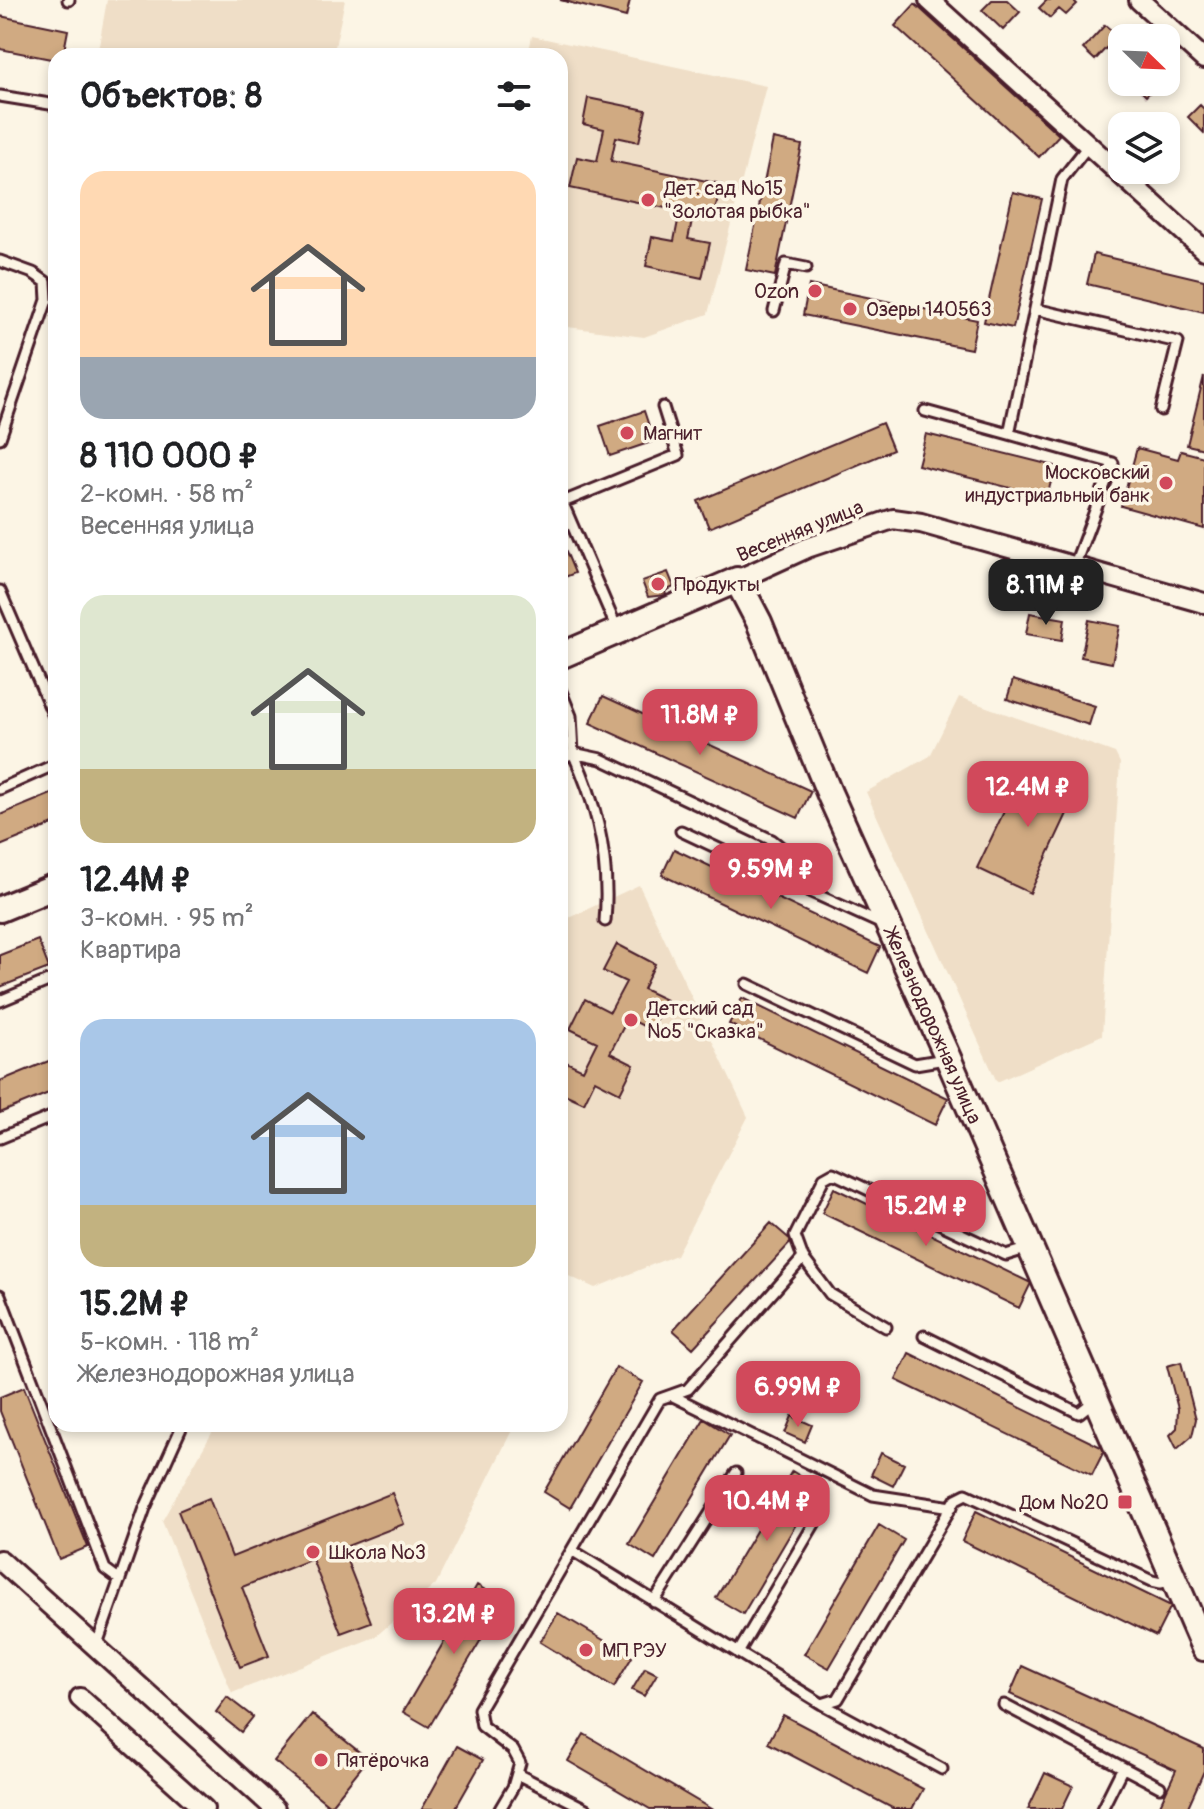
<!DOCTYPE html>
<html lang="ru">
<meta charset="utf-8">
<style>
:root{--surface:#fff;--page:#f6f6f6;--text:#202124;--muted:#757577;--accent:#d1495b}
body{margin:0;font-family:Pangolin,sans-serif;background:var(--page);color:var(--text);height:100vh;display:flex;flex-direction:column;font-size:30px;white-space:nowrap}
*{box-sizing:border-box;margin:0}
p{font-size:26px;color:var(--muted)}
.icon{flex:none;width:44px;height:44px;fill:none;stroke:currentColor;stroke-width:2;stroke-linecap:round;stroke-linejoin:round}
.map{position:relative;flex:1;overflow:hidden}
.drawer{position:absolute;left:48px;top:48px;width:520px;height:1384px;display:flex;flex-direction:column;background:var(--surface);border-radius:24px;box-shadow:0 4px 12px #0003}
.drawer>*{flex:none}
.needle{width:52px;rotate:113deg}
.fabs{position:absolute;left:1108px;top:24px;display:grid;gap:16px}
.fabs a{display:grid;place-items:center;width:72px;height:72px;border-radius:16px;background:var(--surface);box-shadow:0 4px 12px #0003;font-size:40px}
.price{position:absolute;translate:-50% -68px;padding:0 18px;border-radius:16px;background:var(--accent);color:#fff;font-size:26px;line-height:52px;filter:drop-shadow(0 2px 4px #0008)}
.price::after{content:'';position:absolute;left:50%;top:48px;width:24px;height:18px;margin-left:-12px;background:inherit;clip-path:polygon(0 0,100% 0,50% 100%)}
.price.on{background:#222;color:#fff}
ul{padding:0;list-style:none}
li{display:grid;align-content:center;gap:16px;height:424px;padding:0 32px}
li span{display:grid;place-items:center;height:248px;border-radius:24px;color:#555}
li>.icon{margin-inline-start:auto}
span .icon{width:144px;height:144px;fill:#fffc;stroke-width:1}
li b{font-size:34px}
h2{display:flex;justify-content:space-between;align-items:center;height:96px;padding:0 32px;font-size:34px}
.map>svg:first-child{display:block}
.built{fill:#efdec7}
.building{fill:#d0aa82;stroke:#4a1f2b;stroke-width:2}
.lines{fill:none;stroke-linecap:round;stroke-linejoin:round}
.lane-casing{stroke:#4a1f2b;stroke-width:15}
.street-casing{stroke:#4a1f2b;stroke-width:24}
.secondary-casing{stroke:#4a1f2b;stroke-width:30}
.lane{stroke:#fcf5e5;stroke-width:9}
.street{stroke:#fcf5e5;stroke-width:18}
.secondary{stroke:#fcf5e5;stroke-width:24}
.poi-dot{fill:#d1495b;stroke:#fcf5e5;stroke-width:3}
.labels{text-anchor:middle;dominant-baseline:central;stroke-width:7;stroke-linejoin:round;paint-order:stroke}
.poi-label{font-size:20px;fill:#4a1f2b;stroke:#fcf5e5;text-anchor:start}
.street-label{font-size:20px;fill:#4a1f2b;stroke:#fcf5e5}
</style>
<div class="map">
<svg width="1204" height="1809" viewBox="0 0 1204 1809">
<rect width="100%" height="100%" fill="#fcf5e5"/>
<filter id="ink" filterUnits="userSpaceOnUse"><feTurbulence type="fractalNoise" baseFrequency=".0125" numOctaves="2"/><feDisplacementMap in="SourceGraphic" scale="16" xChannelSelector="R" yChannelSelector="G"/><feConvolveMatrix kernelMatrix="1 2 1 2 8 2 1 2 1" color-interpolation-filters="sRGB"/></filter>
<g filter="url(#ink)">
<path class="built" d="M 107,0 L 345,0 L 333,56 L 97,56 Z
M 532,36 L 766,86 L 708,314 L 644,337 L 560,326 L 560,56 L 528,56 Z
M 959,697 L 1115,753 L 1120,763 L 1102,1035 L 997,1082 L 866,792 L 930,756 Z
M 639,885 L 748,1117 L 676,1255 L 595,1288 L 560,1272 L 560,922 Z
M 217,1424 L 515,1424 L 436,1584 L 375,1637 L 232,1693 L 162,1521 Z"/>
<path class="building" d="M 560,0 L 630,0 L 626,17 Z
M 992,0 L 1007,0 L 1020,12 L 1003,30 L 982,10 Z
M 1047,0 L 1073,0 L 1077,4 L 1066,15 L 1059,9 L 1050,18 L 1039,8 Z
M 915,4 L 1059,135 L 1039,157 L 895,26 Z
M 0,16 L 68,30 L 63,56 L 56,56 L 56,60 L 0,49 Z
M 1105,25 L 1119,37 L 1122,33 L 1128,38 L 1122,38 L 1119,60 L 1106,48 L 1095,60 L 1083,49 Z
M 1132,82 L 1160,82 L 1146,96 Z
M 588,98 L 646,110 L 639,142 L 616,137 L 611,161 L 721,184 L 713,221 L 693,216 L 688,239 L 710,243 L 702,278 L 646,266 L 652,237 L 674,241 L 680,211 L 570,188 L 577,157 L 597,161 L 604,129 L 583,124 Z
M 1200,105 L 1204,109 L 1204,133 L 1188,117 Z
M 773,139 L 802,145 L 775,276 L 746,270 Z
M 1013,192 L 1042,199 L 1013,328 L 984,322 Z
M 1094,254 L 1204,280 L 1204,312 L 1087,284 Z
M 809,285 L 977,320 L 971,349 L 803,315 Z
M 1204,376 L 1204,449 L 1187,445 Z
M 644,411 L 654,441 L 610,456 L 600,426 Z
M 882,423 L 893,450 L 709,528 L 698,501 Z
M 926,434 L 1055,466 L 1047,497 L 918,465 Z
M 1137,448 L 1178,459 L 1181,451 L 1204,457 L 1204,529 L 1121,506 Z
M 560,537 L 575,573 L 560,579 Z
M 668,572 L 674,587 L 665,591 L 666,595 L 648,597 L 642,581 Z
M 1030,613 L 1065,619 L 1062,640 L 1026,634 Z
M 1089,620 L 1120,626 L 1112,663 L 1081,657 Z
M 1013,680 L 1095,706 L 1089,725 L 1007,699 Z
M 603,696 L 811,791 L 798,818 L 590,723 Z
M 1032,766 L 1079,788 L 1030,893 L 977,868 L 1021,776 L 1026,779 Z
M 56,792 L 56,823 L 0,846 L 0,815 Z
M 674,849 L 880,947 L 868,973 L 662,875 Z
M 38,940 L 49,968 L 0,987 L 0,955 Z
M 617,944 L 655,964 L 643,989 L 666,1000 L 651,1030 L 628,1018 L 610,1053 L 634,1065 L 620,1093 L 595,1080 L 584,1103 L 560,1092 L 560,1059 L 583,1070 L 597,1042 L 570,1029 L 585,999 L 610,1012 L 626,982 L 603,971 Z
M 742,998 L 948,1098 L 935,1125 L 729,1024 Z
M 56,1058 L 56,1090 L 0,1113 L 0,1081 Z
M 834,1188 L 1031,1283 L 1019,1308 L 822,1213 Z
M 771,1223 L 792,1241 L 693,1348 L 673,1330 Z
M 909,1353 L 1105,1449 L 1092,1475 L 896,1380 Z
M 1181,1362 L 1196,1419 L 1192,1436 L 1177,1449 L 1170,1435 L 1177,1428 L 1178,1409 L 1167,1366 Z
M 616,1367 L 643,1382 L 570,1508 L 544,1492 Z
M 24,1387 L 88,1547 L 59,1559 L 0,1411 L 0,1397 Z
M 792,1416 L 812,1425 L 805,1442 L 785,1433 Z
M 704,1419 L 730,1435 L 655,1560 L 629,1544 Z
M 881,1453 L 904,1464 L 893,1486 L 871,1475 Z
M 792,1471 L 818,1487 L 743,1614 L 716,1598 Z
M 392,1493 L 404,1524 L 342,1548 L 371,1622 L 341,1633 L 312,1559 L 242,1587 L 269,1656 L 240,1667 L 178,1511 L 209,1498 L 232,1557 Z
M 976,1511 L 1171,1606 L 1156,1636 L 962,1541 Z
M 879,1525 L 904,1540 L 829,1668 L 804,1654 Z
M 477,1585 L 504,1601 L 429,1727 L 403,1712 Z
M 558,1613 L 632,1657 L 614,1687 L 540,1642 Z
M 1022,1666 L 1204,1749 L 1204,1771 L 1187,1809 L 1158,1809 L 1176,1770 L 1010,1694 Z
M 645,1668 L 657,1674 L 644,1696 L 632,1690 Z
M 227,1697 L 253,1717 L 241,1732 L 216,1712 Z
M 312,1714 L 368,1759 L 330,1806 L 274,1761 Z
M 783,1715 L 923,1789 L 912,1809 L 894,1809 L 768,1743 Z
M 584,1734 L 711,1809 L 650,1809 L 568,1761 Z
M 457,1746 L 483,1760 L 455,1809 L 422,1809 Z
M 1045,1773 L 1073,1786 L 1062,1809 L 1028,1809 Z"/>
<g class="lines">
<defs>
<path id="lane" d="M 68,0 L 69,0
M 0,96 L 56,105
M 0,261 L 33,273 L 46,282 L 47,300 L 0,438
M 1035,309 L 1178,342 L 1161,410
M 774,311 L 786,264 L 806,268
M 925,411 L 1009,434
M 561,499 L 617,629
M 563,502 L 678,455 L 663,407
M 1075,564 L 1113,463 L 1009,434 L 1062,179 L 1088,146
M 0,591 L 56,721
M 560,689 L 571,716 L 573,753 L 560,759
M 573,753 L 601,759 L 772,840 L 794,858 L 811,892 L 884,925
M 573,753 C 598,806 610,862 605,921
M 0,789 L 56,764
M 681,831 L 811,892
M 747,984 L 915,1064 L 945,1059
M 0,1001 L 48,981
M 0,1138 L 56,1115
M 803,1258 L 830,1294 L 886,1327
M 0,1295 L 105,1569 L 120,1580
M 924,1336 L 1079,1413 L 1094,1401
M 671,1395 L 873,1495 L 952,1507
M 573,1551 L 822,1704 L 838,1699 L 956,1499 L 966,1494 L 1152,1581 L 1161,1583 L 1170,1573
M 654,1602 L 736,1473
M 96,1647 L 145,1508 L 183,1424
M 738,1653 L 820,1514
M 822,1704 L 942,1769
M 1004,1705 L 1160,1787
M 517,1774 L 586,1809
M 500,1809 L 513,1787 L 520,1763 L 513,1750 L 482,1726 L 479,1709 L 660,1399 L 688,1389 L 803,1258 L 795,1236 L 824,1178 L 833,1173 L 1006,1255 L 1029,1248
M 1102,1809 L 1122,1769"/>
<path id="street" d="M 929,0 L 1204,250
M 1139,0 L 1204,59
M 737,580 L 807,548 L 893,519 L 921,523 L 1204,603
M 0,1560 L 275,1809
M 80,1698 L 204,1809"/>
<g id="secondary">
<path id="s1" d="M 560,656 L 737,580 L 759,622 L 830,795 L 948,1058 L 1204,1648"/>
<path d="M 0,909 L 56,886"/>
</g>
</defs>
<use href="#lane" class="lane-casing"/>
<use href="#street" class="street-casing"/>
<use href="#secondary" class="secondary-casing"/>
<use href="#lane" class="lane"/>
<use href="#street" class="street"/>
<use href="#secondary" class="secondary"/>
</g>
</g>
<g class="poi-dot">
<circle cx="648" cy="200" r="8"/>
<circle cx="815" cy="291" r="8"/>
<circle cx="850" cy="309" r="8"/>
<circle cx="627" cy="433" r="8"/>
<circle cx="1166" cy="483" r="8"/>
<circle cx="658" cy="584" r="8"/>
<circle cx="631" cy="1020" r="8"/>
<rect x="1117" y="1494" width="16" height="16" rx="4"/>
<circle cx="313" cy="1552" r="8"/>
<circle cx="586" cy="1650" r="8"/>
<circle cx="321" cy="1760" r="8"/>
</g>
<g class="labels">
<g class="poi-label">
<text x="664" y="188">Дет. сад №15<tspan x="664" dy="23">"Золотая рыбка"</tspan></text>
<text x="799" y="291" text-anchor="end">Ozon</text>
<text x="866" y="309">Озеры 140563</text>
<text x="643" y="433">Магнит</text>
<text x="1150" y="472" text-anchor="end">Московский<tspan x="1150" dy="23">индустриальный банк</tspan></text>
<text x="674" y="584">Продукты</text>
<text x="647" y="1008">Детский сад<tspan x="647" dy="23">№5 "Сказка"</tspan></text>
<text x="1109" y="1502" text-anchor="end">Дом №20</text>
<text x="329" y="1552">Школа №3</text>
<text x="602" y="1650">МП РЭУ</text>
<text x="337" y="1760">Пятёрочка</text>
</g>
<g class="street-label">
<text transform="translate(800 531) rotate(-22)">Весенняя улица</text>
<text stroke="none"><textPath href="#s1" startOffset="680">Железнодорожная улица</textPath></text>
</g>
</g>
</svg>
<div class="fabs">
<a><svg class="needle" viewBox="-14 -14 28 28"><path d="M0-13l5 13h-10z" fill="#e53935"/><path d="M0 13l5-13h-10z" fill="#757577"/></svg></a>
<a><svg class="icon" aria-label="layers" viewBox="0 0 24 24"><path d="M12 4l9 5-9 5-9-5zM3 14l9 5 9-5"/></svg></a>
</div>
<b class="price on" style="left:1046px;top:627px">8.11M ₽</b>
<b class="price" style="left:700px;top:757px">11.8M ₽</b>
<b class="price" style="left:1028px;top:829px">12.4M ₽</b>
<b class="price" style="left:771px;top:911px">9.59M ₽</b>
<b class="price" style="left:926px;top:1248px">15.2M ₽</b>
<b class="price" style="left:798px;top:1429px">6.99M ₽</b>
<b class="price" style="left:767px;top:1543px">10.4M ₽</b>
<b class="price" style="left:454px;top:1656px">13.2M ₽</b>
<section class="drawer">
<h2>Объектов: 8<svg class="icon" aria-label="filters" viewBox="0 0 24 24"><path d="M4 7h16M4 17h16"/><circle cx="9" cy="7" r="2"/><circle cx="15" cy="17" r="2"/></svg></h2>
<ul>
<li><span style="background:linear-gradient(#ffd9b3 75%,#9aa5b1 0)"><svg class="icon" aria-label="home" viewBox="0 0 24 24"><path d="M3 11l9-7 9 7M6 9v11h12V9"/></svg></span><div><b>8 110 000 ₽</b><p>2-комн. · 58 m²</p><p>Весенняя улица</p></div></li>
<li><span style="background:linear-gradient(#dfe7d0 70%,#c2b280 0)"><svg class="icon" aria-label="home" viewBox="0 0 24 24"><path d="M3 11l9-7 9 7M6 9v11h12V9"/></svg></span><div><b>12.4M ₽</b><p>3-комн. · 95 m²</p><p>Квартира</p></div></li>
<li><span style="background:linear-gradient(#a9c7e8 75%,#c2b280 0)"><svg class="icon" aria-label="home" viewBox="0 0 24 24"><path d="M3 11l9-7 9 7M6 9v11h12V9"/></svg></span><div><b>15.2M ₽</b><p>5-комн. · 118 m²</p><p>Железнодорожная улица</p></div></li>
</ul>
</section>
</div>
